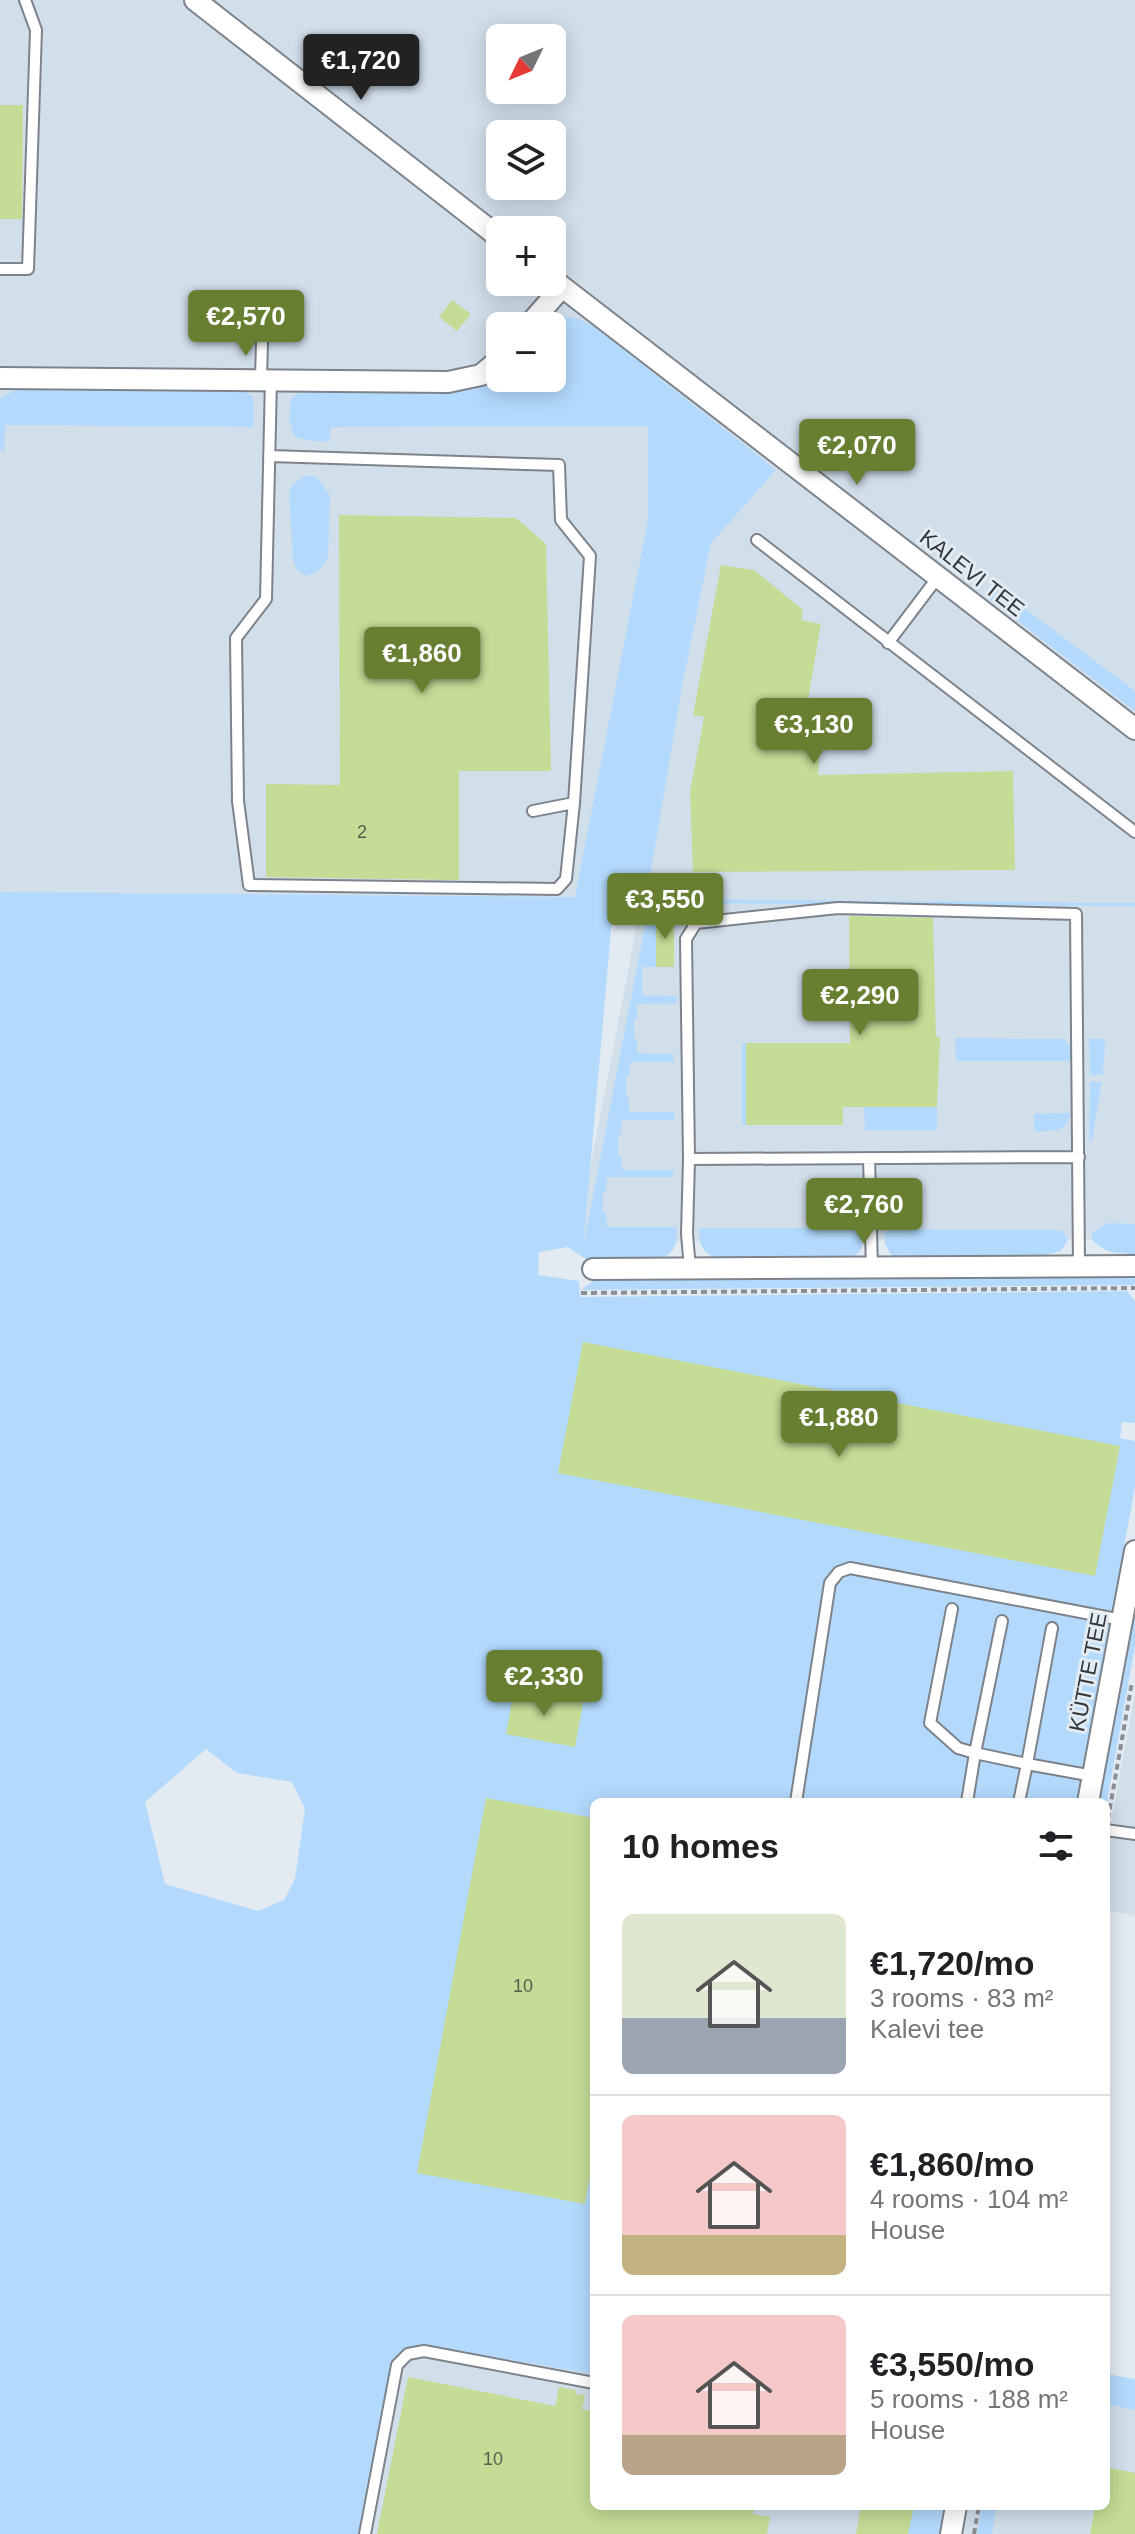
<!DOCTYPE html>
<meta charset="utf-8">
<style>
:root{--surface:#fff;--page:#f6f6f6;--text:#202124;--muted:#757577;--line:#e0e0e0;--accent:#687f31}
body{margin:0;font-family:Arial,sans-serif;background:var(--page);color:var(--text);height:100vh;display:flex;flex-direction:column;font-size:30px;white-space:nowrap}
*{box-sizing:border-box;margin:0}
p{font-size:26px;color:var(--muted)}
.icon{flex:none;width:44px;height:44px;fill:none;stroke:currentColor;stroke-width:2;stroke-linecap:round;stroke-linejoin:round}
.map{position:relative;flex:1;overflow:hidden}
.details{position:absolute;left:590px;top:1798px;width:520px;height:712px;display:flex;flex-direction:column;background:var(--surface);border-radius:12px;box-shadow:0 4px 20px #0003}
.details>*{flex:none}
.needle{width:52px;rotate:227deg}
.controls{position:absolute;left:486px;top:24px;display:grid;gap:16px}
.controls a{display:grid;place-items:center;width:80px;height:80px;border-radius:12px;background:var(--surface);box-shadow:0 4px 20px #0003;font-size:40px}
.price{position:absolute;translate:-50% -68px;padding:0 18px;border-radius:8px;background:var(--accent);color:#fff;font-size:26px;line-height:52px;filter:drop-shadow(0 2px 4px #0008)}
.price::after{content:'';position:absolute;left:50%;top:48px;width:24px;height:18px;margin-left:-12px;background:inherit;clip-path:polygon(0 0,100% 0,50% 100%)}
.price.current{background:#222;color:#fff}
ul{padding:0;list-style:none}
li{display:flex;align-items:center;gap:24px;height:200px;padding:0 32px}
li+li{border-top:2px solid var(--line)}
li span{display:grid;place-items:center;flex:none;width:224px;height:160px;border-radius:12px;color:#555}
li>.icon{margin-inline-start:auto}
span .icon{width:96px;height:96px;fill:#fffc;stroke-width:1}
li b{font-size:34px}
h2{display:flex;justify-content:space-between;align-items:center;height:96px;padding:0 32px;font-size:34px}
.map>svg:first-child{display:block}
.built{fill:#d1dfeb;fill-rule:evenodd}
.green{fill:#b3dafd;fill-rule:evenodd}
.building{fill:#c4dc96}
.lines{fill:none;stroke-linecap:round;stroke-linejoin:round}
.service-casing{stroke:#7d838a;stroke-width:14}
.minor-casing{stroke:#7d838a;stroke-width:24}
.path{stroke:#898f94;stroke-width:4;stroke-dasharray:6 4;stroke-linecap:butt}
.service{stroke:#fff;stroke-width:10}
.minor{stroke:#fff;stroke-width:20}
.labels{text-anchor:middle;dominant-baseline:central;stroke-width:6;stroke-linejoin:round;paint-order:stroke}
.number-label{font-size:18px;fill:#576050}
.street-label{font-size:22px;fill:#333639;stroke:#e3ebf2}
</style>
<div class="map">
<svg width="1135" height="2534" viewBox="0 0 1135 2534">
<rect width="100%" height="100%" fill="#e3ebf2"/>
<path class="built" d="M 0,0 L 1135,0 L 1135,1239 L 576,1242 L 642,898 L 0,892 ZM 500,38 L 552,38 L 552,90 L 500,90 ZM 500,134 L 552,134 L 552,186 L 500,186 ZM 500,230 L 552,230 L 552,282 L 500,282 ZM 500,326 L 552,326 L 552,378 L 500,378 Z
M 1135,1693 L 1135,1916 L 1106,1910 L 1106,1848 Z
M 394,2329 L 594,2365 L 594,2506 L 1106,2506 L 1106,2374 L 1135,2379 L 1135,2534 L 356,2534 Z"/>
<path class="green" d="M 565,317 L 579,319 L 596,328 L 776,470 L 711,543 L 681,692 L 651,870 L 650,899 L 1135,903 L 1135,906 L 680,903 L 679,914 L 656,915 L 656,967 L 642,967 L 642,995 L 677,996 L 677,1003 L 637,1004 L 637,1018 L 634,1019 L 634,1039 L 637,1039 L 637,1053 L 674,1054 L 674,1062 L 630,1062 L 629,1076 L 626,1077 L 626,1097 L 629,1097 L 629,1112 L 674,1112 L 674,1120 L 622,1120 L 621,1135 L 618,1135 L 618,1155 L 621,1156 L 622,1170 L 673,1170 L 673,1177 L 607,1177 L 606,1191 L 603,1192 L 603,1212 L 606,1213 L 607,1227 L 677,1227 C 677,1245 676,1252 659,1260 L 587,1260 L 568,1247 L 539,1252 L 538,1275 L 579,1281 L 580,1297 L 1127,1291 L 1135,1301 L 1135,1423 L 1122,1422 L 1120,1438 L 1135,1441 L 1135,1487 L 1077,1802 L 594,1802 L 594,2374 L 431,2346 C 412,2344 402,2349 391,2364 L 359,2534 L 0,2534 L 0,892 L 575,897 L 648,520 L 648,426 L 331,427 L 329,442 L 305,440 L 294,436 L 289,420 L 291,399 L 297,394 L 307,392 L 442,393 L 480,386 L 500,376 L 500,378 L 552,378 L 552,326 L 548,326 ZM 650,900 L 585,1237 L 584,1237 L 612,920 ZM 206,1749 L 237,1773 L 292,1782 L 305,1809 L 295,1879 L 284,1900 L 258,1911 L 165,1884 L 145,1802 Z
M 16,390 L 246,392 L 253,397 L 254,427 L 5,425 L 4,453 L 0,448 L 0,399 Z
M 307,475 L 317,477 L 330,495 L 328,556 C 323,569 318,571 306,576 L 296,568 L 293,560 L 289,493 L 292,485 Z
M 996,587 L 1135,691 L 1135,711 L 988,598 Z
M 955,1038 L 1063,1039 L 1071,1046 L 1070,1061 L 956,1061 Z
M 1089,1039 L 1105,1039 L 1103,1075 L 1090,1075 Z
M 742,1043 L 746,1043 L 746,1125 L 742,1125 Z
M 1090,1082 L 1102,1082 L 1092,1141 L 1089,1139 Z
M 864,1107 L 937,1107 L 937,1130 L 865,1130 Z
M 1071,1113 C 1067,1134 1051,1131 1034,1131 L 1034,1114 Z
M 1107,1223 L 1135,1224 L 1135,1254 C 1118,1254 1103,1253 1092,1239 L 1092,1233 Z
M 699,1228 L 856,1228 L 861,1230 L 863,1243 L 859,1253 L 849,1258 L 718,1259 C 702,1253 699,1245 699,1228 Z
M 890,1229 L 1055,1230 L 1063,1231 L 1068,1240 L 1061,1251 L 1047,1255 L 897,1257 L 891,1255 L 885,1244 L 885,1232 Z
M 1135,1277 L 1135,1285 L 581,1290 L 595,1280 Z
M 1135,1610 L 1135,1646 L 1106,1807 L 1106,1802 L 1100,1802 Z
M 1106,2374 L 1135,2379 L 1135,2410 L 1106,2404 Z
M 914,2506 L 944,2506 L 940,2534 L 908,2534 Z
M 982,2507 L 996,2509 L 992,2534 L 977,2534 Z"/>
<path class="building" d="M 0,105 L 23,105 L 22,219 L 0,219 Z
M 452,300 L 471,314 L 457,331 L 439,317 Z
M 339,515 L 516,518 L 546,544 L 551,771 L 459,771 L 459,880 L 266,877 L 266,784 L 340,785 Z
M 721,565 L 754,570 L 803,610 L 801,620 L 821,624 L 803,730 L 821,734 L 818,775 L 1013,771 L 1015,870 L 693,872 L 690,792 L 704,717 L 693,715 Z
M 656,915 L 674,915 L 674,967 L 656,967 Z
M 849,916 L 933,918 L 936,1037 L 940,1037 L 937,1107 L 843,1107 L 843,1125 L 746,1125 L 746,1043 L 850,1043 Z
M 583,1342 L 1120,1446 L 1095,1576 L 558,1473 Z
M 514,1690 L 583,1703 L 575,1747 L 506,1734 Z
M 486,1798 L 594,1818 L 594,2154 L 585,2204 L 417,2173 Z
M 408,2377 L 555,2406 L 559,2387 L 576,2390 L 576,2394 L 585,2395 L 582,2409 L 594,2412 L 594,2506 L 755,2506 L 753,2514 L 770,2517 L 767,2534 L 377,2534 Z
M 1106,2467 L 1135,2473 L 1135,2534 L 1090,2534 L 1095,2506 L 1106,2506 Z
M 861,2506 L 914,2506 L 908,2534 L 856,2534 Z"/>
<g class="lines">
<defs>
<path id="service" d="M 0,269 L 28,269 L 36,30 L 25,0
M 271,379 L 266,599 L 236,638 L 238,801 L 249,885 L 557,889 L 566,879 L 574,803
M 261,380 L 263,302
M 269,456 L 559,465 L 561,520 L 590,556 L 574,803 L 533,811
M 757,540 L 1135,832
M 888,643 L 938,577
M 869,1158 L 872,1268
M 689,1159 L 1079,1157
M 690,1269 L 687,1234 L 689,1159 L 686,939 L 696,923 L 838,908 L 1076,914 L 1079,1266
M 952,1609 L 930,1723 L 958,1748 L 975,1753 L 967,1802
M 1002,1621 L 975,1753 L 1027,1764 L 1019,1802
M 1052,1628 L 1027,1764 L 1093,1776
M 796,1802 L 830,1583 L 839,1572 L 850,1568 L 1122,1620
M 1106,1830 L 1135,1834
M 365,2534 L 397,2365 L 408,2354 L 424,2351 L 594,2383"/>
<path id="minor" d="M 195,0 L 500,238
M 552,279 L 1135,729
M 528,326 L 562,287
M 0,378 L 448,382 L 481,375 L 500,359
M 593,1269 L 1135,1266
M 1088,1802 L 1135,1551
M 951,2534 L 956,2506"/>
</defs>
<use href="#service" class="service-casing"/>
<use href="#minor" class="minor-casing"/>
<path class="path" d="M 581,1293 L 1135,1288
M 1108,1819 L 1132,1682
M 974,2534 L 979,2506"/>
<use href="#service" class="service"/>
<use href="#minor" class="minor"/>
</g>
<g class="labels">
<g class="number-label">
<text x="362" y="832">2</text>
<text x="523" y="1986">10</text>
<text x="493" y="2459">10</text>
</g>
<g class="street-label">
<text transform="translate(972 573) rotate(38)">KALEVI TEE</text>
<text transform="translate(1088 1672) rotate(-79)">KÜTTE TEE</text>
</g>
</g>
</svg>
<div class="controls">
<a><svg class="needle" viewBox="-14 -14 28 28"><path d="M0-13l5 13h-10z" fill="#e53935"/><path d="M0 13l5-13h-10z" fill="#757577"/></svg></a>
<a><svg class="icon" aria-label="layers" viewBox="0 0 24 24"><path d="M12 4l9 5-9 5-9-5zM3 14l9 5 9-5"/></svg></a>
<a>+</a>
<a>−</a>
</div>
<b class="price current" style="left:361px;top:102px">€1,720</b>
<b class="price" style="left:246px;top:358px">€2,570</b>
<b class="price" style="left:857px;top:487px">€2,070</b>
<b class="price" style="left:422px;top:695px">€1,860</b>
<b class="price" style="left:814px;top:766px">€3,130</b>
<b class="price" style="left:665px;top:941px">€3,550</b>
<b class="price" style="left:860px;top:1037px">€2,290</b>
<b class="price" style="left:864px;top:1246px">€2,760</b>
<b class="price" style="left:839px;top:1459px">€1,880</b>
<b class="price" style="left:544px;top:1718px">€2,330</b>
<section class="details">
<h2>10 homes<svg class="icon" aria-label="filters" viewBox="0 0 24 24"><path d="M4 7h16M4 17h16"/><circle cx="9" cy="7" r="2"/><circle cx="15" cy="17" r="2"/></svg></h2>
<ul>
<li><span style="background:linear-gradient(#dfe7d0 65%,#9aa5b1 0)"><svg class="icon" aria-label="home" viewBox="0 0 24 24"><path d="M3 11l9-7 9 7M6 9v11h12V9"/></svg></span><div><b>€1,720/mo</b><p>3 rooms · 83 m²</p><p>Kalevi tee</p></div></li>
<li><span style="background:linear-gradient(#f6c9c9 75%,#c2b280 0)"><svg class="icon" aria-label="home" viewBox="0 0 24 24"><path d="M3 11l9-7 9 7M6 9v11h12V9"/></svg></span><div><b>€1,860/mo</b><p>4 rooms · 104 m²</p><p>House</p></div></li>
<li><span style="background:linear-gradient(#f6c9c9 75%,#b9a48a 0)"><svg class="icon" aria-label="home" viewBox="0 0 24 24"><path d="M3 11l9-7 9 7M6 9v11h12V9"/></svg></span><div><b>€3,550/mo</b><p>5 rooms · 188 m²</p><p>House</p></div></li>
</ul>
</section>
</div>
